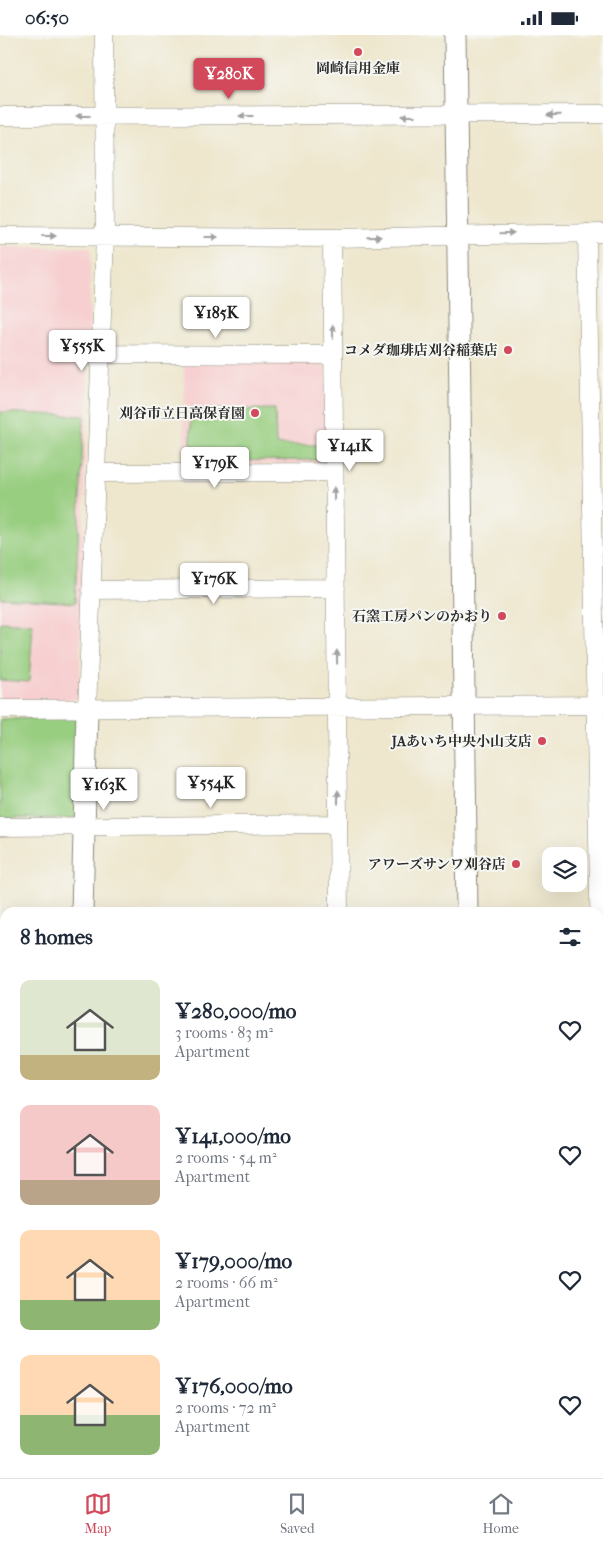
<!DOCTYPE html>
<meta charset="utf-8">
<style>
:root{--surface:#fff;--page:#f6f6f7;--text:#1f2937;--muted:#747a83;--line:#e0e1e3;--accent:#d1495b}
body{margin:0;font-family:"IM FELL French Canon","Noto Serif JP",serif;background:var(--page);color:var(--text);height:100vh;display:flex;flex-direction:column;font-size:19px;white-space:nowrap}
*{box-sizing:border-box;margin:0}
p{font-size:16px;color:var(--muted)}
.icon{flex:none;width:28px;height:28px;fill:none;stroke:currentColor;stroke-width:2;stroke-linecap:round;stroke-linejoin:round}
.map{position:relative;flex:1;overflow:hidden}
.details{position:absolute;left:0px;top:872px;width:604px;height:571px;display:flex;flex-direction:column;background:var(--surface);border-radius:15px 15px 0 0;box-shadow:0 5px 20px #0002}
.details>*{flex:none}
.buttons{position:absolute;left:542px;top:812px;display:grid;gap:10px}
.buttons a{display:grid;place-items:center;width:45px;height:45px;border-radius:10px;background:var(--surface);box-shadow:0 5px 20px #0002;font-size:25px}
.price{position:absolute;translate:-50% -42px;padding:0 11px;border-radius:5px;background:#fff;color:#222;font-size:16px;line-height:32px;filter:drop-shadow(0 1px 2px #0008)}
.price::after{content:'';position:absolute;left:50%;top:30px;width:15px;height:11px;margin-left:-8px;background:inherit;clip-path:polygon(0 0,100% 0,50% 100%)}
.price.active{background:var(--accent);color:#fff}
ul{padding:0;list-style:none}
li{display:flex;align-items:center;gap:15px;height:125px;padding:0 20px}
li span{display:grid;place-items:center;flex:none;width:140px;height:100px;border-radius:10px;color:#555}
li>.icon{margin-inline-start:auto}
span .icon{width:60px;height:60px;fill:#fffc;stroke-width:1}
li b{font-size:21px}
h2{display:flex;justify-content:space-between;align-items:center;height:60px;padding:0 20px;font-size:21px}
.status{display:flex;justify-content:space-between;align-items:center;height:35px;padding:0 25px;background:var(--surface);direction:ltr}
.status svg{height:14px;fill:currentColor}
.menu{display:flex;justify-content:space-around;align-items:center;height:70px;border-top:1px solid var(--line);background:var(--surface);font-size:14px;color:var(--muted)}
.menu a{display:grid;justify-items:center;gap:2px}
.menu .active{color:var(--accent)}
.map>svg:first-child{display:block}
.built{fill:#f7cfd0}
.green{fill:#98ce80;stroke:#627c56}
.lines{fill:none;stroke-linecap:round;stroke-linejoin:round}
.stream{stroke:#5cbfda;stroke-width:5}
.minor-casing{stroke:#8c897c;stroke-width:19}
.tertiary-casing{stroke:#8c897c;stroke-width:23}
.minor{stroke:#fff;stroke-width:18}
.tertiary{stroke:#fff;stroke-width:21}
.oneway{fill:#a0a0a0}
.poi-dot{fill:#d1495b;stroke:#f6f6f2;stroke-width:2}
.labels{text-anchor:middle;dominant-baseline:central;stroke-width:4;stroke-linejoin:round;paint-order:stroke}
.poi-label{font-size:14px;font-weight:bold;fill:#2b2b2b;stroke:#f6f6f2;text-anchor:end}
</style>
<div class="status"><b>06:50</b><svg viewBox="0 0 49 12"><path d="M0 12V9h3v3zM5 12V6h3v6zM10 12V3h3v9zM15 12V0h3v12zM26 1h20v11H26zM47 4h2v5h-2z"/></svg></div>
<div class="map">
<svg width="603" height="1443" viewBox="0 0 603 1443">
<rect width="100%" height="100%" fill="#f6f6f2"/>
<filter id="ink" filterUnits="userSpaceOnUse"><feTurbulence type="fractalNoise" baseFrequency=".02" numOctaves="2"/><feDisplacementMap in="SourceGraphic" scale="10" xChannelSelector="R" yChannelSelector="G"/><feConvolveMatrix kernelMatrix="1 2 1 2 8 2 1 2 1" color-interpolation-filters="sRGB"/></filter>
<filter id="wash" filterUnits="userSpaceOnUse"><feTurbulence type="fractalNoise" baseFrequency=".0096" numOctaves="4" result="noise"/><feDisplacementMap in="SourceGraphic" scale="20" xChannelSelector="R" yChannelSelector="G"/><feGaussianBlur stdDeviation="1.12" result="paint"/><feColorMatrix in="noise" values="0 0 0 0 0 0 0 0 0 0 0 0 0 0 0 0 0 1.4 0 .05"/><feComposite in="paint" operator="in"/></filter>
<g filter="url(#wash)">
<rect width="100%" height="100%" fill="#eee7ce"/>
<path class="built" d="M 0,212 L 91,212 L 79,664 L 0,664 Z
M 320,325 L 326,332 L 327,424 L 321,429 L 184,430 L 184,327 Z
M 402,1439 L 458,1439 L 458,1443 L 402,1443 Z
M 498,1439 L 576,1439 L 576,1443 L 498,1443 Z"/>
<path class="green" d="M 275,374 L 276,410 L 320,410 L 320,425 L 191,426 L 191,375 Z
M 0,377 L 84,381 L 75,568 L 0,563 Z
M 0,587 L 33,589 L 29,647 L 0,645 Z
M 78,683 L 76,784 L 0,783 L 0,684 Z"/>
<g class="lines">
<path class="stream" d="M 0,1182 L 5,1183"/>
</g>
</g>
<g filter="url(#ink)">
<g class="lines">
<defs>
<path id="minor" d="M 0,81 L 603,79
M 587,198 L 600,913 L 601,1135 L 599,1188
M 0,201 L 332,203 L 603,198
M 332,203 L 339,878
M 99,319 L 333,320
M 96,438 L 334,437
M 91,555 L 336,553
M 0,674 L 603,670
M 87,674 L 105,201 L 104,0
M 0,792 L 338,789
M 0,1016 L 5,1017
M 0,1125 L 5,1126
M 0,1241 L 5,1242
M 599,1262 L 603,1263
M 0,1369 L 5,1370
M 293,1439 L 311,1443
M 348,1439 L 348,1443
M 66,1443 L 66,1439
M 585,1443 L 586,1439"/>
<path id="tertiary" d="M 455,0 L 467,878
M 82,878 L 87,674
M 476,1439 L 477,1443"/>
</defs>
<use href="#minor" class="minor-casing"/>
<use href="#tertiary" class="tertiary-casing"/>
<use href="#minor" class="minor"/>
<use href="#tertiary" class="tertiary"/>
</g>
<defs><path id="oneway-solid" d="M-6-.8H1V-3.2L6.5 0L1 3.2V.8H-6Z" transform="scale(1.25)"/></defs>
<g class="oneway">
<use href="#oneway-solid" transform="translate(554 80) rotate(179)"/>
<use href="#oneway-solid" transform="translate(83 81) rotate(180)"/>
<use href="#oneway-solid" transform="translate(246 81) rotate(-180)"/>
<use href="#oneway-solid" transform="translate(408 81) rotate(-180)"/>
<use href="#oneway-solid" transform="translate(507 198) rotate(-1)"/>
<use href="#oneway-solid" transform="translate(49 201)"/>
<use href="#oneway-solid" transform="translate(211 202)"/>
<use href="#oneway-solid" transform="translate(374 202) rotate(-2)"/>
<use href="#oneway-solid" transform="translate(333 297) rotate(-90)"/>
<use href="#oneway-solid" transform="translate(334 459) rotate(-91)"/>
<use href="#oneway-solid" transform="translate(337 622) rotate(-91)"/>
<use href="#oneway-solid" transform="translate(338 762) rotate(-90)"/>
</g>
</g>
<g class="poi-dot">
<circle cx="358" cy="17" r="5"/>
<circle cx="508" cy="315" r="5"/>
<circle cx="255" cy="378" r="5"/>
<circle cx="502" cy="581" r="5"/>
<circle cx="542" cy="706" r="5"/>
<circle cx="516" cy="829" r="5"/>
</g>
<g class="labels">
<g class="poi-label">
<text x="358" y="33" text-anchor="middle">岡崎信用金庫</text>
<text x="498" y="315">コメダ珈琲店刈谷稲葉店</text>
<text x="245" y="378">刈谷市立日高保育園</text>
<text x="492" y="581">石窯工房パンのかおり</text>
<text x="532" y="706">JAあいち中央小山支店</text>
<text x="506" y="829">アワーズサンワ刈谷店</text>
</g>
</g>
</svg>
<div class="buttons">
<a><svg class="icon" aria-label="layers" viewBox="0 0 24 24"><path d="M12 4l9 5-9 5-9-5zM3 14l9 5 9-5"/></svg></a>
</div>
<b class="price active" style="left:229px;top:65px">¥280K</b>
<b class="price" style="left:216px;top:304px">¥185K</b>
<b class="price" style="left:82px;top:337px">¥555K</b>
<b class="price" style="left:350px;top:437px">¥141K</b>
<b class="price" style="left:215px;top:454px">¥179K</b>
<b class="price" style="left:214px;top:570px">¥176K</b>
<b class="price" style="left:211px;top:774px">¥554K</b>
<b class="price" style="left:104px;top:776px">¥163K</b>
<section class="details">
<h2>8 homes<svg class="icon" aria-label="filters" viewBox="0 0 24 24"><path d="M4 7h16M4 17h16"/><circle cx="9" cy="7" r="2"/><circle cx="15" cy="17" r="2"/></svg></h2>
<ul>
<li><span style="background:linear-gradient(#dfe7d0 75%,#c2b280 0)"><svg class="icon" aria-label="home" viewBox="0 0 24 24"><path d="M3 11l9-7 9 7M6 9v11h12V9"/></svg></span><div><b>¥280,000/mo</b><p>3 rooms · 83 m²</p><p>Apartment</p></div><svg class="icon" aria-label="heart" viewBox="0 0 24 24"><path d="M12 20l-8-8c-3-5 5-10 8-4 3-6 11-1 8 4z"/></svg></li>
<li><span style="background:linear-gradient(#f6c9c9 75%,#b9a48a 0)"><svg class="icon" aria-label="home" viewBox="0 0 24 24"><path d="M3 11l9-7 9 7M6 9v11h12V9"/></svg></span><div><b>¥141,000/mo</b><p>2 rooms · 54 m²</p><p>Apartment</p></div><svg class="icon" aria-label="heart" viewBox="0 0 24 24"><path d="M12 20l-8-8c-3-5 5-10 8-4 3-6 11-1 8 4z"/></svg></li>
<li><span style="background:linear-gradient(#ffd9b3 70%,#8fb573 0)"><svg class="icon" aria-label="home" viewBox="0 0 24 24"><path d="M3 11l9-7 9 7M6 9v11h12V9"/></svg></span><div><b>¥179,000/mo</b><p>2 rooms · 66 m²</p><p>Apartment</p></div><svg class="icon" aria-label="heart" viewBox="0 0 24 24"><path d="M12 20l-8-8c-3-5 5-10 8-4 3-6 11-1 8 4z"/></svg></li>
<li><span style="background:linear-gradient(#ffd9b3 60%,#8fb573 0)"><svg class="icon" aria-label="home" viewBox="0 0 24 24"><path d="M3 11l9-7 9 7M6 9v11h12V9"/></svg></span><div><b>¥176,000/mo</b><p>2 rooms · 72 m²</p><p>Apartment</p></div><svg class="icon" aria-label="heart" viewBox="0 0 24 24"><path d="M12 20l-8-8c-3-5 5-10 8-4 3-6 11-1 8 4z"/></svg></li>
</ul>
</section>
</div>
<nav class="menu">
<a class="active"><svg class="icon" aria-label="map" viewBox="0 0 24 24"><path d="M3 6l6-2 6 2 6-2v14l-6 2-6-2-6 2zM9 4v14M15 6v14"/></svg>Map</a>
<a><svg class="icon" aria-label="saved" viewBox="0 0 24 24"><path d="M7 4h10v16l-5-4-5 4z"/></svg>Saved</a>
<a><svg class="icon" aria-label="home" viewBox="0 0 24 24"><path d="M3 11l9-7 9 7M6 9v11h12V9"/></svg>Home</a>
</nav>
